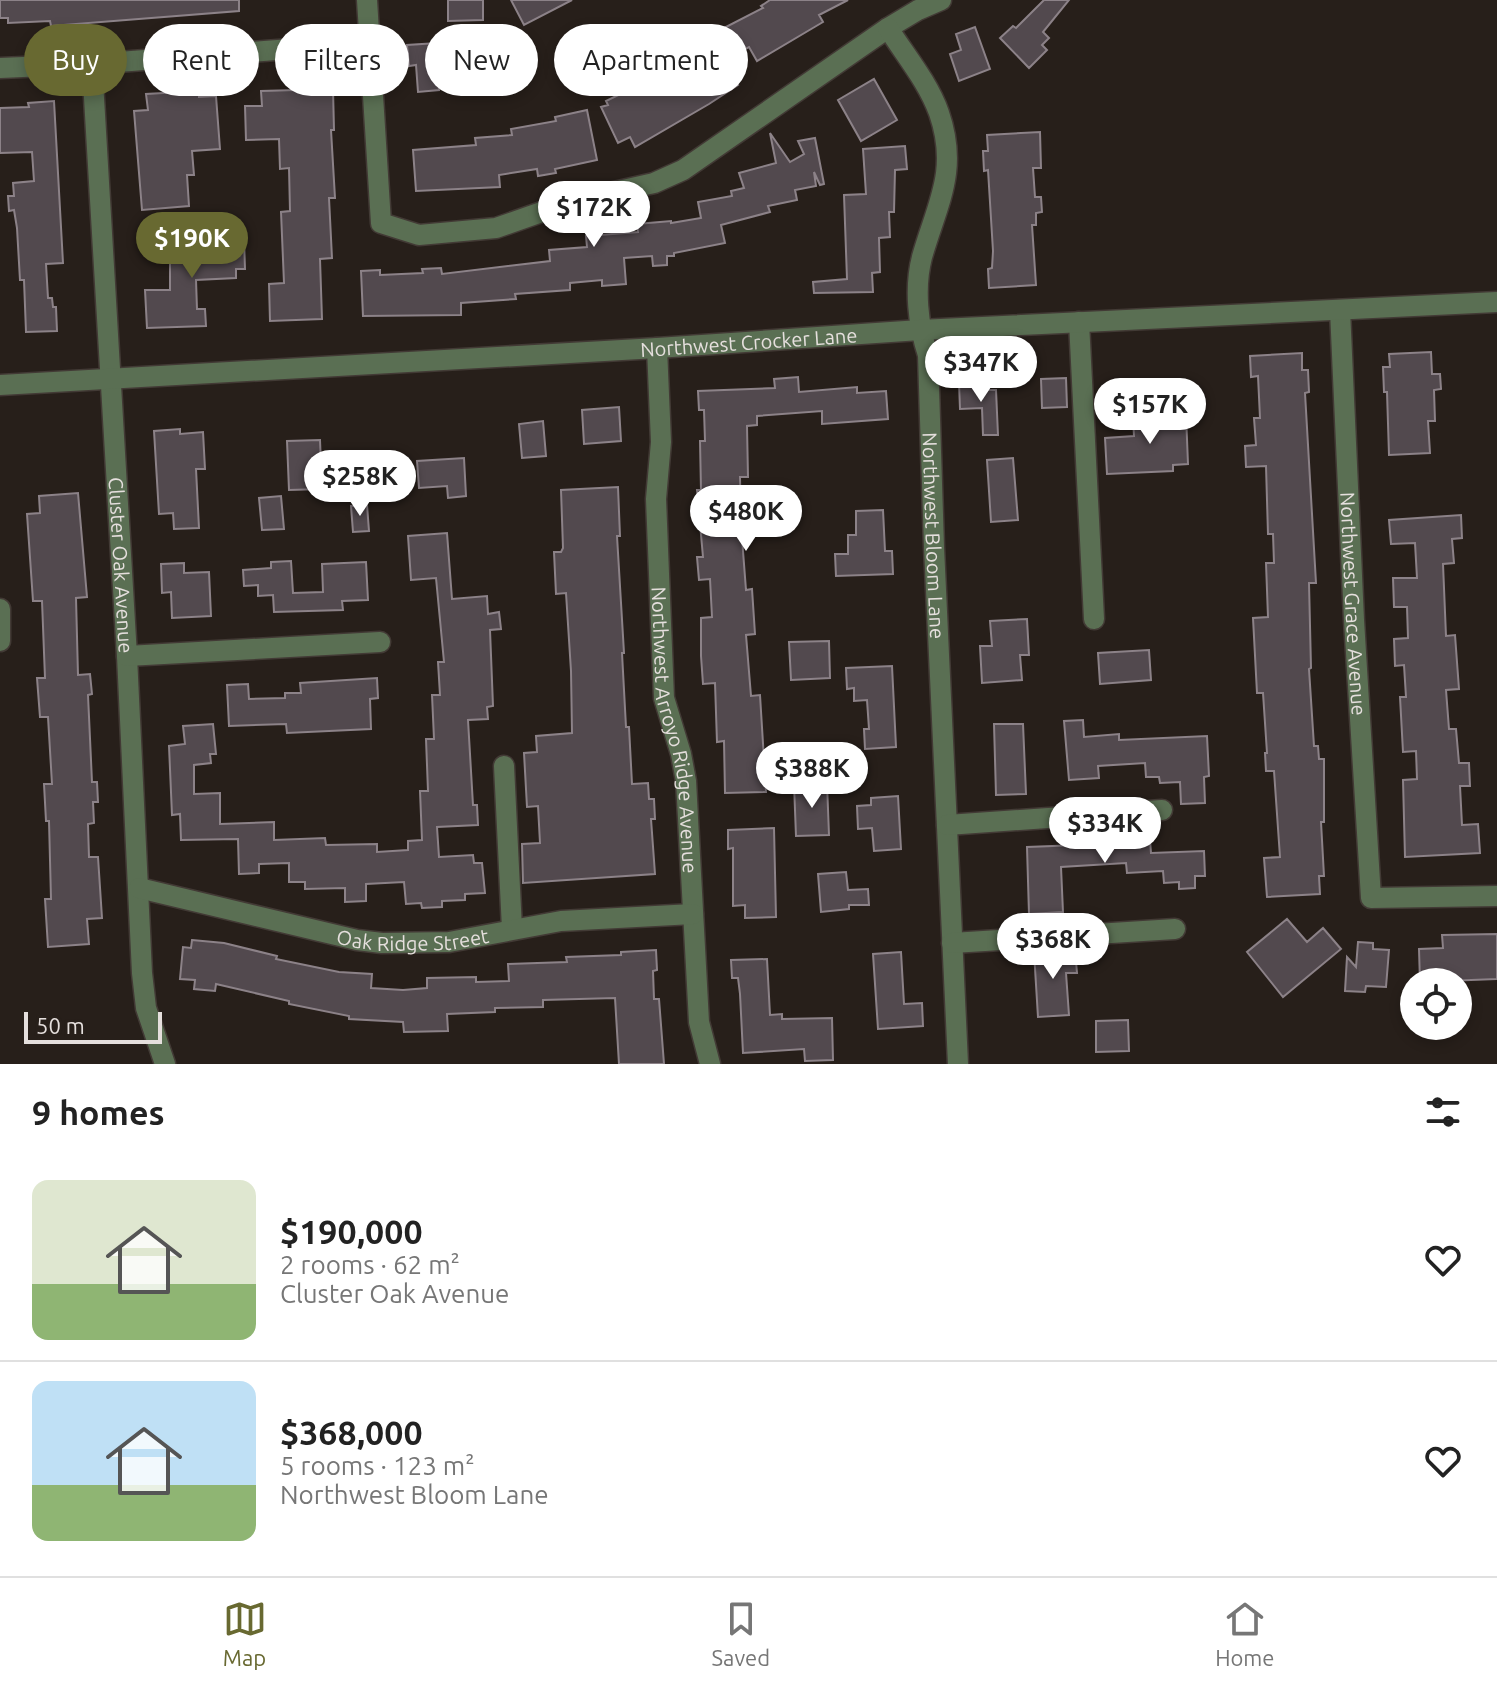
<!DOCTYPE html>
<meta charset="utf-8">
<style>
:root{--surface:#fff;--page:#f6f6f6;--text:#222;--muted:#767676;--line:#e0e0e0;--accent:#686931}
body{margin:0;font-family:Ubuntu,sans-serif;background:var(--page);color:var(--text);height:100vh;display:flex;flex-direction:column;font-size:30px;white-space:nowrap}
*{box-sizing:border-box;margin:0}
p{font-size:26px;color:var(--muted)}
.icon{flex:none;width:44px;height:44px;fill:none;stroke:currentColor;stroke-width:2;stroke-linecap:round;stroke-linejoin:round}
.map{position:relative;height:1064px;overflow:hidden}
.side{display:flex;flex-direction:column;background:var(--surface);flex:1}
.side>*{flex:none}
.banner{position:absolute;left:24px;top:24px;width:800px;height:72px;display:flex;gap:16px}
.tools{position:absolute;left:1400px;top:968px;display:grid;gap:16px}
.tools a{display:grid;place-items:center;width:72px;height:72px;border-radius:50%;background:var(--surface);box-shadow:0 4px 12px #0003;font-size:40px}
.scale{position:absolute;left:24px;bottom:20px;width:138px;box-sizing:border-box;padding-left:8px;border:4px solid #e5dfdd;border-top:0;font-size:22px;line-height:28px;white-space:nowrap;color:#e5dfdd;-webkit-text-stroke:6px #271f1a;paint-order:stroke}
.price{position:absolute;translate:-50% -68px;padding:0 18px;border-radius:28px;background:#fff;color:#222;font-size:26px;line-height:52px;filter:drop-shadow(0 2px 4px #0008)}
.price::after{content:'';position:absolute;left:50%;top:48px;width:24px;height:18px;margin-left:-12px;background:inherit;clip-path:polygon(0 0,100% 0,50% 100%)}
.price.on{background:var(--accent);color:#fff}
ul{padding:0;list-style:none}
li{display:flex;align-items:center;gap:24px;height:200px;padding:0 32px}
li+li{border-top:2px solid var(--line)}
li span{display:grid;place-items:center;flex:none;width:224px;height:160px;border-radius:16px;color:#555}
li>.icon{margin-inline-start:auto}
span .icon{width:96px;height:96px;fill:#fffc;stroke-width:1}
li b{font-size:34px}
h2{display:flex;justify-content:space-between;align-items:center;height:96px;padding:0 32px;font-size:34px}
.chip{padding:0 28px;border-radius:36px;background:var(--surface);box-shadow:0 4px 12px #0003;font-size:28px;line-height:72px}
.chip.on{background:var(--accent);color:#fff}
.menu{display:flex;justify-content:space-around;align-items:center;height:112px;border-top:2px solid var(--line);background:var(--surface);font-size:22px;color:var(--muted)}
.menu a{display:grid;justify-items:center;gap:4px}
.menu .on{color:var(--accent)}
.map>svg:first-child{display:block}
.building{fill:#52494e;stroke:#8c8288;stroke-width:2}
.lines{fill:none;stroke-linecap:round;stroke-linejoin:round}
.minor-casing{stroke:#423a35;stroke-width:23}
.minor{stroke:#5a6f53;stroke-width:20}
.labels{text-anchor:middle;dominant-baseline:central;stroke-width:6;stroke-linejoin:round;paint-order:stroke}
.street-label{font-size:20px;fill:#e5dfdd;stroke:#271f1a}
</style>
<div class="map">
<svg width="1497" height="1064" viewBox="0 0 1497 1064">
<rect width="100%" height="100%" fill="#271f1a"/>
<path class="building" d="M 0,0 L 239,0 L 239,11 L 51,26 L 50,21 L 8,23 L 8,18 L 0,18 Z
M 448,0 L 483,0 L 483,20 L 448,21 Z
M 511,0 L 572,0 L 524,25 Z
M 770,0 L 848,0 L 819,15 L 823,22 L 757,61 L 749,47 L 722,61 L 738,85 L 709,104 L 635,147 L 630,137 L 618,143 L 601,107 L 608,105 L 606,101 L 647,81 L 650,85 L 683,65 L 682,63 L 725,35 L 722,29 L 763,8 L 761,6 Z
M 1044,0 L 1069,0 L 1043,32 L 1049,38 L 1042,45 L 1047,50 L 1029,68 L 1000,38 L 1013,26 L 1016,28 Z
M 975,27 L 990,69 L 959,81 L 950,54 L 961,50 L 956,34 Z
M 453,42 L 456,78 L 438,80 L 439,90 L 418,92 L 416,65 L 409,66 L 407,45 Z
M 874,79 L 897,120 L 861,141 L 838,100 Z
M 333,89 L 334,130 L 331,130 L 335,198 L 329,198 L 332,258 L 320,259 L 322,319 L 270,321 L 269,284 L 284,283 L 281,212 L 290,211 L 289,168 L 280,169 L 279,139 L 246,140 L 245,106 L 262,106 L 261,91 Z
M 199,91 L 199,97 L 216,96 L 220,149 L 192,151 L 194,175 L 187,175 L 189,206 L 142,210 L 134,111 L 148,110 L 146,94 Z
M 54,101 L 63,263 L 46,264 L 48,298 L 52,298 L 53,307 L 56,307 L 57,331 L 26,332 L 24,280 L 20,280 L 17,228 L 14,210 L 9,211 L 8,196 L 14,196 L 13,183 L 34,181 L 32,152 L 0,153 L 0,108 L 29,107 L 28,103 Z
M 587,110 L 597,160 L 555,169 L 556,173 L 538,176 L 537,169 L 499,175 L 500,187 L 416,191 L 413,150 L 476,145 L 475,138 L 512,135 L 511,129 L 556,121 L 555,117 Z
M 1040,132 L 1041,168 L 1033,168 L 1035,197 L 1041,197 L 1042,212 L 1036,213 L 1036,225 L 1032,225 L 1036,285 L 989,288 L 988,269 L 992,268 L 993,251 L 988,170 L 984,171 L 983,151 L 988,151 L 987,135 Z
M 770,133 L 790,162 L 804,154 L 798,141 L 815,138 L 824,184 L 820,185 L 814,172 L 816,186 L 795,190 L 797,200 L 768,206 L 770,212 L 721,225 L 725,243 L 674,253 L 674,256 L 667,256 L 667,265 L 653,266 L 652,256 L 624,258 L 626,284 L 602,286 L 602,280 L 570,283 L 570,290 L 515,294 L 516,299 L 461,303 L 461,315 L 363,316 L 361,271 L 380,270 L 380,275 L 423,273 L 422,269 L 441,268 L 442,274 L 550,261 L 549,250 L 587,247 L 586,236 L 638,232 L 637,224 L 671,221 L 671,223 L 701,218 L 698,202 L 732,196 L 731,191 L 744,188 L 739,173 L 776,163 Z
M 905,146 L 907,169 L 895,170 L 894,212 L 889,212 L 890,237 L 879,238 L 880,272 L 872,273 L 873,292 L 814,293 L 813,282 L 847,279 L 844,195 L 866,194 L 863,149 Z
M 191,237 L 191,241 L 244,239 L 245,269 L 236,269 L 236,278 L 196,280 L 197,309 L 205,309 L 206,326 L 147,328 L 145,290 L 170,290 L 170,239 Z
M 1431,352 L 1432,374 L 1440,374 L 1441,389 L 1434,390 L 1435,421 L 1428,421 L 1430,453 L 1389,455 L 1387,392 L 1384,392 L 1383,367 L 1390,367 L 1389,354 Z
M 1302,353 L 1302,370 L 1308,370 L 1309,392 L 1305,393 L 1316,583 L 1309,583 L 1311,668 L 1309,669 L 1314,746 L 1318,746 L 1319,759 L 1324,759 L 1324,822 L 1321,822 L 1324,876 L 1319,876 L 1320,894 L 1267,897 L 1264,858 L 1280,857 L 1274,771 L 1266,771 L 1265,753 L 1267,753 L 1263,693 L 1257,693 L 1253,618 L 1268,617 L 1266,563 L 1274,563 L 1273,534 L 1268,534 L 1266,466 L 1246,467 L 1245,446 L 1256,445 L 1254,418 L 1260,418 L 1258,376 L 1251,377 L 1250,356 Z
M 798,377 L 799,392 L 857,387 L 857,393 L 886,391 L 888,419 L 822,424 L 822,411 L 757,416 L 757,425 L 747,426 L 748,477 L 740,477 L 741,525 L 746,590 L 752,589 L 755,634 L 746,635 L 751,696 L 760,695 L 766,792 L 725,793 L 724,741 L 717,742 L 715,683 L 703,684 L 701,656 L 701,618 L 712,617 L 710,579 L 699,580 L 697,557 L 703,557 L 697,490 L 701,490 L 700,441 L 705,441 L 704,410 L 699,410 L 698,391 L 775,388 L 774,379 Z
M 1066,378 L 1067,407 L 1042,408 L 1041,379 Z
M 988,382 L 988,390 L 996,390 L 998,435 L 983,435 L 982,408 L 960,409 L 959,383 Z
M 619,407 L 621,441 L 584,444 L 582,410 Z
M 1186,414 L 1188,464 L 1173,465 L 1173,471 L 1107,474 L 1105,438 L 1134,436 L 1133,417 Z
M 543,421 L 546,456 L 522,458 L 519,424 Z
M 180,429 L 180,434 L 203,432 L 205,469 L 196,469 L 199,528 L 174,529 L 173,513 L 159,514 L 154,431 Z
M 320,440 L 322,489 L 289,490 L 287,441 Z
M 464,458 L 466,496 L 448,498 L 447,486 L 419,488 L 417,461 Z
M 1013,458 L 1018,520 L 991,522 L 987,460 Z
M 618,487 L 620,536 L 617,536 L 624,653 L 622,653 L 626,727 L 629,727 L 632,784 L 648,783 L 649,799 L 654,799 L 655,819 L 651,819 L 655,874 L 523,883 L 522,844 L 540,843 L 538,806 L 527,807 L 524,753 L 537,752 L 536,736 L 572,733 L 571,671 L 566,593 L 556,594 L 554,552 L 561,552 L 563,548 L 561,490 Z
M 78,493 L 87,597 L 76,598 L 78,675 L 90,674 L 92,694 L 88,695 L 92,782 L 97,782 L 98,802 L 93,802 L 94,823 L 88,824 L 89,857 L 98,857 L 102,918 L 87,919 L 89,944 L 48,947 L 45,899 L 51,899 L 49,821 L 46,821 L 44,784 L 52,784 L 48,717 L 40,717 L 37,678 L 45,678 L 42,601 L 33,601 L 27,514 L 40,513 L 39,496 Z
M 281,496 L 284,529 L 262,530 L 259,498 Z
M 367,505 L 369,531 L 353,532 L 351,506 Z
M 883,510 L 885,551 L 892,551 L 893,574 L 836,576 L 835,554 L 848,554 L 848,535 L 856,535 L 856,511 Z
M 1461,515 L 1462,538 L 1452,539 L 1454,563 L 1443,564 L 1446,636 L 1455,635 L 1459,689 L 1446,690 L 1449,729 L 1456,729 L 1459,763 L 1469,763 L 1470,786 L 1460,786 L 1462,825 L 1478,824 L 1480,853 L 1405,857 L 1403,780 L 1417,779 L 1416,751 L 1403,752 L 1400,697 L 1406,697 L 1404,665 L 1395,666 L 1394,639 L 1408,638 L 1407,607 L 1394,607 L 1393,578 L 1417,578 L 1415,543 L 1391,544 L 1389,520 Z
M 447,533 L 452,599 L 487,596 L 488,614 L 499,612 L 501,629 L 490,630 L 493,706 L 487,707 L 488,719 L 468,720 L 473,805 L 477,805 L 478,825 L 437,827 L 439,857 L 473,855 L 474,863 L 482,863 L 485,893 L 465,894 L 465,900 L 442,901 L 442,907 L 422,908 L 421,903 L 406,904 L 404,882 L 366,884 L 366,901 L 345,902 L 345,888 L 305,889 L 305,882 L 289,882 L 289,863 L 259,864 L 259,873 L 239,874 L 238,839 L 181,840 L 180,814 L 172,815 L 169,746 L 185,744 L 183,726 L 213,724 L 216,754 L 210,754 L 211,763 L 194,765 L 194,794 L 220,793 L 220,824 L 274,822 L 274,840 L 325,838 L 326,845 L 377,844 L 377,852 L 408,850 L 408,841 L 422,840 L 420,791 L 428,791 L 426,739 L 434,739 L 432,695 L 440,695 L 438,662 L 444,662 L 436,578 L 411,580 L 408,536 Z
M 291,561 L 293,593 L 323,592 L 322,564 L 366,562 L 368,600 L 342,601 L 343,610 L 274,612 L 273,595 L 258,596 L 258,585 L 244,586 L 243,570 L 271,568 L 271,562 Z
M 184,563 L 184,573 L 209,572 L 211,616 L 172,618 L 171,592 L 162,593 L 161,564 Z
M 1027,619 L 1029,655 L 1020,655 L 1022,680 L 982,683 L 980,646 L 992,646 L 990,621 Z
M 829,641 L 830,678 L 791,680 L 789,642 Z
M 1149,650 L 1151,680 L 1100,684 L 1098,653 Z
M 892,666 L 896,747 L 865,749 L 864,729 L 869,729 L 867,700 L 854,701 L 854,688 L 847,689 L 846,668 Z
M 377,678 L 378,698 L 370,699 L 371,729 L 287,733 L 286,724 L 229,726 L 227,685 L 248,684 L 249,699 L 285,698 L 285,693 L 301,693 L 300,683 Z
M 1083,720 L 1084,737 L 1119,734 L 1119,740 L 1207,736 L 1209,776 L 1204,777 L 1205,803 L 1181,804 L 1180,782 L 1160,783 L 1159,777 L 1146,777 L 1145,763 L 1098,766 L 1099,778 L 1069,780 L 1064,721 Z
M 994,724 L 1023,724 L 1026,794 L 996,795 Z
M 827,783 L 829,835 L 796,836 L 794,784 Z
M 898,796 L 901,849 L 874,851 L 872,828 L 858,829 L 857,806 L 871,805 L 871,798 Z
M 1149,827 L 1151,853 L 1204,851 L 1205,876 L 1195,876 L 1195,888 L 1179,889 L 1179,882 L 1164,883 L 1163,871 L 1127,873 L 1126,863 L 1061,867 L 1063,912 L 1029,914 L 1027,847 L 1079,845 L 1079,842 L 1127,839 L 1126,829 Z
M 774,828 L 776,917 L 745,918 L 745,905 L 733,906 L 733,848 L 728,849 L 728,830 Z
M 846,872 L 848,890 L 868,889 L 869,905 L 849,905 L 849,909 L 821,912 L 818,874 Z
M 1287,919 L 1307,942 L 1323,928 L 1341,949 L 1283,997 L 1247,952 Z
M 1497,934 L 1497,979 L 1420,982 L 1419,949 L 1443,948 L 1442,935 Z
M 192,940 L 224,943 L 277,956 L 276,959 L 339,972 L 372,974 L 371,988 L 403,990 L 427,988 L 427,978 L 476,977 L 476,982 L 509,981 L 508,964 L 567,962 L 566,957 L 621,955 L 621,952 L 656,950 L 657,970 L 653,971 L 654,999 L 659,999 L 664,1064 L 619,1064 L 615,998 L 543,1000 L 543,1007 L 495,1008 L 495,1012 L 447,1014 L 448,1031 L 404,1032 L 403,1022 L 349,1019 L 349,1016 L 289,1004 L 289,1001 L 216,984 L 215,991 L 194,989 L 195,980 L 180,979 L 183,947 L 191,948 Z
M 1358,942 L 1373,943 L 1373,949 L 1389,950 L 1386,987 L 1366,986 L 1365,992 L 1345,991 L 1347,957 L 1356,967 Z
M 1075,950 L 1077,973 L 1066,973 L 1069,1015 L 1038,1017 L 1034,952 Z
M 901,952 L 904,1004 L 922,1003 L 923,1026 L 878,1029 L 873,954 Z
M 767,959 L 770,1015 L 782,1014 L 782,1019 L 832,1018 L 833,1060 L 805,1061 L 804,1049 L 743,1053 L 740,994 L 738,978 L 732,978 L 731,960 Z
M 1128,1020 L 1129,1051 L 1096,1052 L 1096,1021 Z"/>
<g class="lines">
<defs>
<g id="minor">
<path d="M 367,0 L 381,223 L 419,235 L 496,228 L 570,202 L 654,183 L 683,170 L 888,28 L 918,10 L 941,0"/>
<path id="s1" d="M 888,28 C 905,55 928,82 939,113 C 959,171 937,204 922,257 C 914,288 918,325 928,355 L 934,547 L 958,1064"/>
<path id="s2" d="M 92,64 L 127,656 L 142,973 L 146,1008 L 165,1064"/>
<path d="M 0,68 L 92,64 L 369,43"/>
<path id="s3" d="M 1340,310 L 1354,620 L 1371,898 L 1497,896"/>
<path d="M 1079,322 L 1094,619"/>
<path id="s4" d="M 657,348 L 661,442 L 656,499 L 664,698 L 681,754 L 686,781 L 699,1022 L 710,1064"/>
<path id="s5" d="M 0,385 L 657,348 L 920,330 L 1497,302"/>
<path d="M 0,609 L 0,641"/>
<path d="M 127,656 L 380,642"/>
<path d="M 504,766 L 512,929"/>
<path d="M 947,825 L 1162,810"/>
<path id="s6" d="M 139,888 L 357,940 L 382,943 L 449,942 L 561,921 L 693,914"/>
<path d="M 952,943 L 1175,929"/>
</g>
</defs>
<use href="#minor" class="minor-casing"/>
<use href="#minor" class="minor"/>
</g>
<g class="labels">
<g class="street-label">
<text stroke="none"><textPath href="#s5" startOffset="750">Northwest Crocker Lane</textPath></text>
<text stroke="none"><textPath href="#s1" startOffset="528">Northwest Bloom Lane</textPath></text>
<text stroke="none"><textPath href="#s2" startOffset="502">Cluster Oak Avenue</textPath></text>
<text stroke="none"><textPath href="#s3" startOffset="294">Northwest Grace Avenue</textPath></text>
<text stroke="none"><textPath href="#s4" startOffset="384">Northwest Arroyo Ridge Avenue</textPath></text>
<text stroke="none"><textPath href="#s6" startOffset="280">Oak Ridge Street</textPath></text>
</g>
</g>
</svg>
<div class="tools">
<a><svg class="icon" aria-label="locate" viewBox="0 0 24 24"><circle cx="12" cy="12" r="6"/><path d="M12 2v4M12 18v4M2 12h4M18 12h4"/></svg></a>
</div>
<div class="scale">50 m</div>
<b class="price" style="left:594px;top:249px">$172K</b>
<b class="price on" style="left:192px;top:280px">$190K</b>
<b class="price" style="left:981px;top:404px">$347K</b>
<b class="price" style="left:1150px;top:446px">$157K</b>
<b class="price" style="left:360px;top:518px">$258K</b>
<b class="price" style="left:746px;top:553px">$480K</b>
<b class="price" style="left:812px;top:810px">$388K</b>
<b class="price" style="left:1105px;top:865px">$334K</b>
<b class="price" style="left:1053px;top:981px">$368K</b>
<div class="banner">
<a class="chip on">Buy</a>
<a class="chip">Rent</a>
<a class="chip">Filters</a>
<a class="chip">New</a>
<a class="chip">Apartment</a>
</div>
</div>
<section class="side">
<h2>9 homes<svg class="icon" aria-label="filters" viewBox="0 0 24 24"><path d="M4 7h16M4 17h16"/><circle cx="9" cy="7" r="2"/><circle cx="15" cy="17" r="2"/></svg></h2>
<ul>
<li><span style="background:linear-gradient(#dfe7d0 65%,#8fb573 0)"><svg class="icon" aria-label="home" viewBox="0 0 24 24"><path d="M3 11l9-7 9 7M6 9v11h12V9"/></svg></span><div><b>$190,000</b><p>2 rooms · 62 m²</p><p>Cluster Oak Avenue</p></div><svg class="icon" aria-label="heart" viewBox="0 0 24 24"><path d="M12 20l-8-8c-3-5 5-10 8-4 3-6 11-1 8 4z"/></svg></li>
<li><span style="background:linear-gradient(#bfe0f5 65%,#8fb573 0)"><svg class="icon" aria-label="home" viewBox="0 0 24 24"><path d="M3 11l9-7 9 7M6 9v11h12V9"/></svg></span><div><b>$368,000</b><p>5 rooms · 123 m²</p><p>Northwest Bloom Lane</p></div><svg class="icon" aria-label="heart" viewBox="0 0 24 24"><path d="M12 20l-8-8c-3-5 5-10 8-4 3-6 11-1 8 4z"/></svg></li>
</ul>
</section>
<nav class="menu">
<a class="on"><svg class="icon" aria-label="map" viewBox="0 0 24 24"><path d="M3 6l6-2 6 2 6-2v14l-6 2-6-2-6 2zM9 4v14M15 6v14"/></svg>Map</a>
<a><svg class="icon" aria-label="saved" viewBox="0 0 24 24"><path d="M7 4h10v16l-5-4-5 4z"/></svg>Saved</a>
<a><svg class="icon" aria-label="home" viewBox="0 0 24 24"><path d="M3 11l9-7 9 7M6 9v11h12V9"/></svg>Home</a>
</nav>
